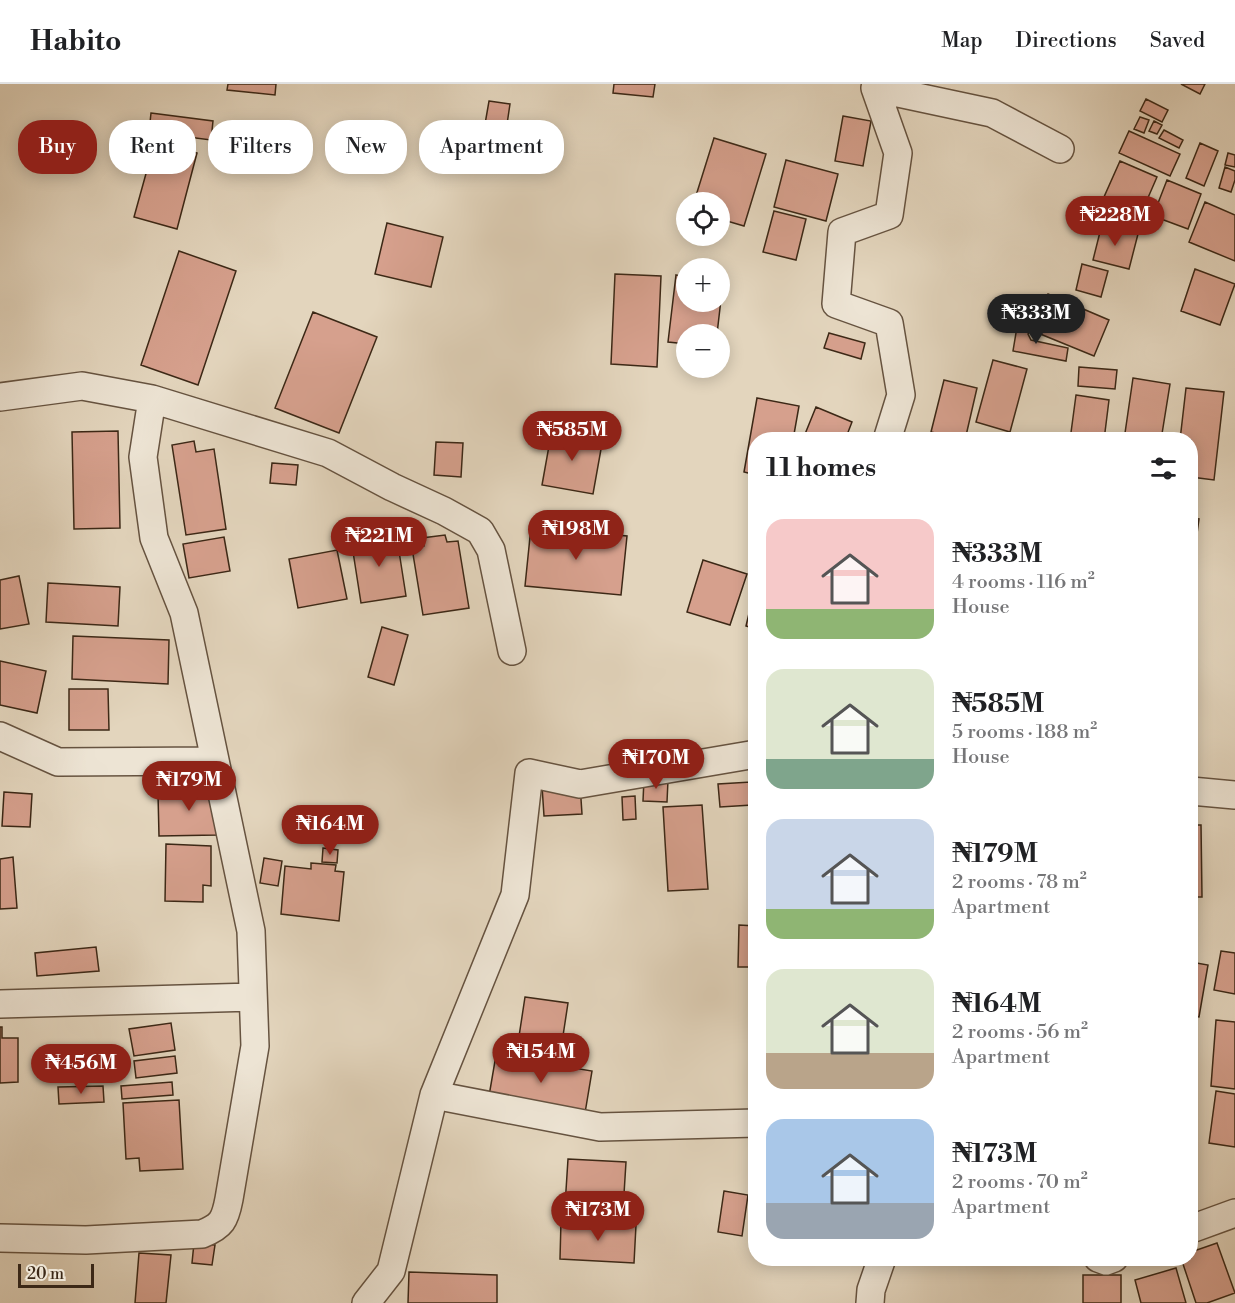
<!DOCTYPE html>
<meta charset="utf-8">
<style>
:root{--surface:#fff;--page:#f6f6f6;--text:#202124;--muted:#757577;--line:#e0e0e0;--accent:#8f2418}
body{margin:0;font-family:"Libre Bodoni",serif;background:var(--page);color:var(--text);height:100vh;display:flex;flex-direction:column;font-size:22px;white-space:nowrap}
*{box-sizing:border-box;margin:0}
p{font-size:20px;color:var(--muted)}
.icon{flex:none;width:33px;height:33px;fill:none;stroke:currentColor;stroke-width:2;stroke-linecap:round;stroke-linejoin:round}
.map{position:relative;flex:1;overflow:hidden}
.panel{position:absolute;left:748px;top:348px;width:450px;height:834px;display:flex;flex-direction:column;background:var(--surface);border-radius:24px;box-shadow:0 3px 15px #0003}
.panel>*{flex:none}
.hud{position:absolute;left:18px;top:36px;width:570px;height:54px;display:flex;gap:12px}
.buttons{position:absolute;left:676px;top:108px;display:grid;gap:12px}
.buttons a{display:grid;place-items:center;width:54px;height:54px;border-radius:50%;background:var(--surface);box-shadow:0 3px 15px #0003;font-size:30px}
.scale{position:absolute;left:18px;bottom:15px;width:76px;box-sizing:border-box;padding-left:6px;border:3px solid #3c2816;border-top:0;font-size:16px;line-height:21px;white-space:nowrap;color:#3c2816;-webkit-text-stroke:4px #ede4d4;paint-order:stroke}
.price{position:absolute;translate:-50% -51px;padding:0 14px;border-radius:21px;background:var(--accent);color:#fff;font-size:20px;line-height:39px;filter:drop-shadow(0 2px 3px #0008)}
.price::after{content:'';position:absolute;left:50%;top:36px;width:18px;height:14px;margin-left:-9px;background:inherit;clip-path:polygon(0 0,100% 0,50% 100%)}
.price.current{background:#222;color:#fff}
ul{padding:0;list-style:none}
li{display:flex;align-items:center;gap:18px;height:150px;padding:0 18px}
li span{display:grid;place-items:center;flex:none;width:168px;height:120px;border-radius:18px;color:#555}
li>.icon{margin-inline-start:auto}
span .icon{width:72px;height:72px;fill:#fffc;stroke-width:1}
li b{font-size:26px}
h2{display:flex;justify-content:space-between;align-items:center;height:72px;padding:0 18px;font-size:26px}
.tag{padding:0 21px;border-radius:24px;background:var(--surface);box-shadow:0 3px 15px #0003;font-size:21px;line-height:54px}
.tag.current{background:var(--accent);color:#fff}
header{display:flex;align-items:center;gap:36px;box-sizing:border-box;height:84px;padding:0 30px;background:var(--surface);border-bottom:2px solid var(--line)}
header strong{font-size:28px}
nav{display:flex;gap:33px;margin-inline-start:auto;font-size:21px}
.map>svg:first-child{display:block}
.building{fill:#d6a08d;stroke:#3c2816;stroke-width:1.5}
.lines{fill:none;stroke-linecap:round;stroke-linejoin:round}
.street-casing{stroke:#665340;stroke-width:30}
.street{stroke:#ede4d4;stroke-width:27}
</style>
<header>
<strong>Habito</strong>
<nav><a>Map</a><a>Directions</a><a>Saved</a></nav>
</header>
<div class="map">
<svg width="1235" height="1219" viewBox="0 0 1235 1219">
<rect width="100%" height="100%" fill="#e3d5bd"/>
<filter id="stains"><feTurbulence type="fractalNoise" baseFrequency=".00333" numOctaves="4"/><feColorMatrix values="0 0 0 0 .2 0 0 0 0 .09 0 0 0 0 .02 0 0 0 .5 -.17"/></filter>
<radialGradient id="worn" r=".72"><stop offset=".6" stop-color="#630" stop-opacity="0"/><stop offset="1" stop-color="#630" stop-opacity=".3"/></radialGradient>
<path class="building" d="M 228,0 L 276,0 L 275,11 L 227,6 Z
M 614,0 L 655,0 L 653,13 L 613,9 Z
M 1181,0 L 1205,0 L 1200,10 Z
M 1146,15 L 1168,26 L 1162,38 L 1140,27 Z
M 489,17 L 510,20 L 503,67 L 481,63 Z
M 151,29 L 213,37 L 211,56 L 149,48 Z
M 843,32 L 871,37 L 863,82 L 835,77 Z
M 1140,33 L 1149,36 L 1144,49 L 1134,45 Z
M 1154,37 L 1162,41 L 1157,50 L 1149,47 Z
M 1164,46 L 1183,56 L 1179,64 L 1159,54 Z
M 1129,47 L 1180,70 L 1170,92 L 1119,69 Z
M 714,54 L 766,70 L 744,142 L 720,135 L 720,118 L 694,118 Z
M 155,57 L 197,69 L 177,145 L 134,133 Z
M 1200,59 L 1218,67 L 1204,102 L 1186,94 Z
M 1228,69 L 1235,71 L 1235,83 L 1225,81 Z
M 786,76 L 838,90 L 826,137 L 774,123 Z
M 1120,77 L 1157,93 L 1137,139 L 1100,122 Z
M 1225,83 L 1235,87 L 1235,96 L 1231,108 L 1219,104 Z
M 1167,96 L 1201,110 L 1188,145 L 1153,132 Z
M 1205,118 L 1235,131 L 1235,177 L 1189,158 Z
M 774,127 L 806,135 L 796,176 L 763,168 Z
M 387,139 L 443,153 L 431,203 L 375,190 Z
M 1102,140 L 1138,150 L 1129,185 L 1093,176 Z
M 179,167 L 236,187 L 198,301 L 141,281 Z
M 1082,180 L 1108,187 L 1101,213 L 1076,206 Z
M 1195,185 L 1235,200 L 1220,241 L 1181,227 Z
M 615,190 L 661,192 L 657,283 L 611,280 Z
M 676,191 L 687,193 L 687,218 L 720,218 L 720,197 L 723,198 L 717,250 L 687,250 L 687,260 L 668,258 Z
M 1048,210 L 1109,236 L 1094,272 L 1033,247 Z
M 313,228 L 377,253 L 339,349 L 275,324 Z
M 1018,237 L 1034,240 L 1028,250 L 1031,256 L 1068,264 L 1066,277 L 1013,267 Z
M 829,249 L 865,259 L 861,275 L 824,264 Z
M 993,276 L 1027,285 L 1010,348 L 976,338 Z
M 1079,283 L 1117,286 L 1115,305 L 1078,302 Z
M 1133,294 L 1170,300 L 1161,356 L 1124,356 Z
M 944,296 L 977,304 L 965,356 L 931,348 Z
M 1186,304 L 1224,308 L 1214,396 L 1191,393 L 1191,356 L 1180,356 Z
M 1076,311 L 1109,316 L 1104,356 L 1070,356 Z
M 757,314 L 799,322 L 793,356 L 756,356 L 756,391 L 744,388 Z
M 816,323 L 852,338 L 845,356 L 803,355 Z
M 552,345 L 603,354 L 593,410 L 542,401 Z
M 118,347 L 120,444 L 74,445 L 72,348 Z
M 194,357 L 196,368 L 214,365 L 226,445 L 186,451 L 172,361 Z
M 436,358 L 463,359 L 461,393 L 434,391 Z
M 272,379 L 298,381 L 296,401 L 270,399 Z
M 1191,434 L 1199,435 L 1193,479 L 1191,479 Z
M 531,443 L 627,452 L 621,511 L 525,502 Z
M 396,448 L 406,512 L 361,519 L 351,455 Z
M 445,451 L 447,458 L 458,457 L 469,524 L 423,531 L 412,464 L 424,462 L 422,454 Z
M 224,453 L 230,487 L 189,494 L 183,460 Z
M 337,466 L 347,515 L 298,524 L 289,475 Z
M 703,476 L 747,490 L 730,541 L 687,528 Z
M 19,492 L 29,540 L 0,545 L 0,496 Z
M 48,499 L 120,503 L 118,542 L 46,538 Z
M 756,500 L 756,545 L 746,542 Z
M 382,543 L 408,551 L 394,601 L 368,593 Z
M 73,552 L 169,556 L 168,600 L 72,595 Z
M 0,577 L 46,587 L 37,629 L 0,621 Z
M 69,605 L 108,605 L 109,646 L 69,646 Z
M 644,695 L 668,696 L 667,718 L 643,717 Z
M 216,696 L 217,751 L 159,752 L 158,710 L 194,709 L 194,697 Z
M 751,698 L 752,721 L 720,723 L 718,700 Z
M 580,700 L 582,730 L 544,732 L 542,702 Z
M 4,708 L 32,710 L 30,743 L 2,742 Z
M 635,712 L 636,735 L 623,736 L 622,713 Z
M 702,721 L 708,805 L 668,807 L 663,723 Z
M 1191,741 L 1201,741 L 1202,813 L 1191,813 Z
M 166,760 L 211,762 L 211,802 L 203,801 L 203,818 L 165,817 Z
M 323,764 L 338,766 L 337,779 L 322,778 Z
M 13,773 L 17,824 L 0,825 L 0,775 Z
M 264,774 L 282,777 L 278,802 L 260,799 Z
M 311,779 L 336,781 L 335,787 L 344,788 L 339,837 L 281,830 L 285,782 L 311,785 Z
M 739,841 L 756,842 L 756,883 L 738,883 Z
M 96,863 L 99,887 L 37,892 L 35,869 Z
M 1221,867 L 1235,869 L 1235,910 L 1214,906 Z
M 1191,878 L 1208,881 L 1199,933 L 1191,932 Z
M 525,913 L 568,919 L 561,965 L 518,959 Z
M 1216,936 L 1235,938 L 1235,1005 L 1211,1002 Z
M 171,939 L 175,966 L 134,972 L 129,945 Z
M 0,943 L 2,943 L 2,954 L 18,954 L 18,998 L 0,999 Z
M 496,971 L 592,987 L 585,1029 L 489,1012 Z
M 175,972 L 177,989 L 136,994 L 134,977 Z
M 172,998 L 173,1011 L 122,1015 L 121,1002 Z
M 103,1002 L 104,1018 L 59,1020 L 58,1003 Z
M 1216,1007 L 1235,1010 L 1235,1063 L 1209,1059 Z
M 179,1016 L 183,1085 L 140,1087 L 139,1074 L 126,1075 L 123,1019 Z
M 568,1075 L 626,1078 L 623,1126 L 565,1122 Z
M 724,1107 L 748,1111 L 742,1152 L 718,1148 Z
M 561,1137 L 636,1141 L 634,1179 L 560,1175 Z
M 194,1159 L 215,1161 L 212,1181 L 192,1179 Z
M 1217,1159 L 1235,1209 L 1207,1219 L 1196,1219 L 1181,1174 L 1191,1174 L 1191,1168 Z
M 139,1169 L 171,1171 L 166,1219 L 135,1219 Z
M 1176,1184 L 1186,1219 L 1141,1219 L 1135,1196 Z
M 409,1188 L 497,1191 L 497,1219 L 408,1219 Z
M 1083,1191 L 1121,1191 L 1121,1219 L 1083,1219 Z"/>
<g class="lines">
<defs>
<path id="street" d="M 876,0 L 875,4 L 898,69 L 889,131 L 842,148 L 836,220 L 889,239 L 901,311 L 887,356
M 875,4 L 992,29 L 1060,65
M 0,313 L 82,302 L 152,315 L 328,369 L 392,403 L 444,427 L 480,447 L 491,466 L 512,567
M 0,652 L 58,678 L 215,677
M 1191,707 L 1235,711
M 0,920 L 253,913
M 434,1011 L 600,1043 L 756,1039
M 1191,1145 L 1235,1129
M 0,1154 L 86,1156 L 202,1150 C 222,1142 225,1136 229,1115 L 255,962 L 251,847 L 184,529 L 154,454 L 143,373 L 152,315
M 1098,1174 L 1106,1177 L 1114,1174
M 366,1219 L 391,1187 L 434,1011 L 515,811 L 529,689 L 580,700 L 756,670
M 870,1219 L 871,1206 L 882,1174"/>
</defs>
<use href="#street" class="street-casing"/>
<use href="#street" class="street"/>
</g>
<rect width="100%" height="100%" filter="url(#stains)"/>
<rect width="100%" height="100%" fill="url(#worn)"/>
</svg>
<div class="buttons">
<a><svg class="icon" aria-label="locate" viewBox="0 0 24 24"><circle cx="12" cy="12" r="6"/><path d="M12 2v4M12 18v4M2 12h4M18 12h4"/></svg></a>
<a>+</a>
<a>−</a>
</div>
<div class="scale">20 m</div>
<b class="price" style="left:1115px;top:163px">₦228M</b>
<b class="price current" style="left:1036px;top:261px">₦333M</b>
<b class="price" style="left:572px;top:378px">₦585M</b>
<b class="price" style="left:576px;top:477px">₦198M</b>
<b class="price" style="left:379px;top:484px">₦221M</b>
<b class="price" style="left:656px;top:706px">₦170M</b>
<b class="price" style="left:189px;top:728px">₦179M</b>
<b class="price" style="left:330px;top:772px">₦164M</b>
<b class="price" style="left:541px;top:1000px">₦154M</b>
<b class="price" style="left:81px;top:1011px">₦456M</b>
<b class="price" style="left:598px;top:1158px">₦173M</b>
<div class="hud">
<a class="tag current">Buy</a>
<a class="tag">Rent</a>
<a class="tag">Filters</a>
<a class="tag">New</a>
<a class="tag">Apartment</a>
</div>
<section class="panel">
<h2>11 homes<svg class="icon" aria-label="filters" viewBox="0 0 24 24"><path d="M4 7h16M4 17h16"/><circle cx="9" cy="7" r="2"/><circle cx="15" cy="17" r="2"/></svg></h2>
<ul>
<li><span style="background:linear-gradient(#f6c9c9 75%,#8fb573 0)"><svg class="icon" aria-label="home" viewBox="0 0 24 24"><path d="M3 11l9-7 9 7M6 9v11h12V9"/></svg></span><div><b>₦333M</b><p>4 rooms · 116 m²</p><p>House</p></div></li>
<li><span style="background:linear-gradient(#dfe7d0 75%,#7fa58c 0)"><svg class="icon" aria-label="home" viewBox="0 0 24 24"><path d="M3 11l9-7 9 7M6 9v11h12V9"/></svg></span><div><b>₦585M</b><p>5 rooms · 188 m²</p><p>House</p></div></li>
<li><span style="background:linear-gradient(#c9d6e8 75%,#8fb573 0)"><svg class="icon" aria-label="home" viewBox="0 0 24 24"><path d="M3 11l9-7 9 7M6 9v11h12V9"/></svg></span><div><b>₦179M</b><p>2 rooms · 78 m²</p><p>Apartment</p></div></li>
<li><span style="background:linear-gradient(#dfe7d0 70%,#b9a48a 0)"><svg class="icon" aria-label="home" viewBox="0 0 24 24"><path d="M3 11l9-7 9 7M6 9v11h12V9"/></svg></span><div><b>₦164M</b><p>2 rooms · 56 m²</p><p>Apartment</p></div></li>
<li><span style="background:linear-gradient(#a9c7e8 70%,#9aa5b1 0)"><svg class="icon" aria-label="home" viewBox="0 0 24 24"><path d="M3 11l9-7 9 7M6 9v11h12V9"/></svg></span><div><b>₦173M</b><p>2 rooms · 70 m²</p><p>Apartment</p></div></li>
</ul>
</section>
</div>
